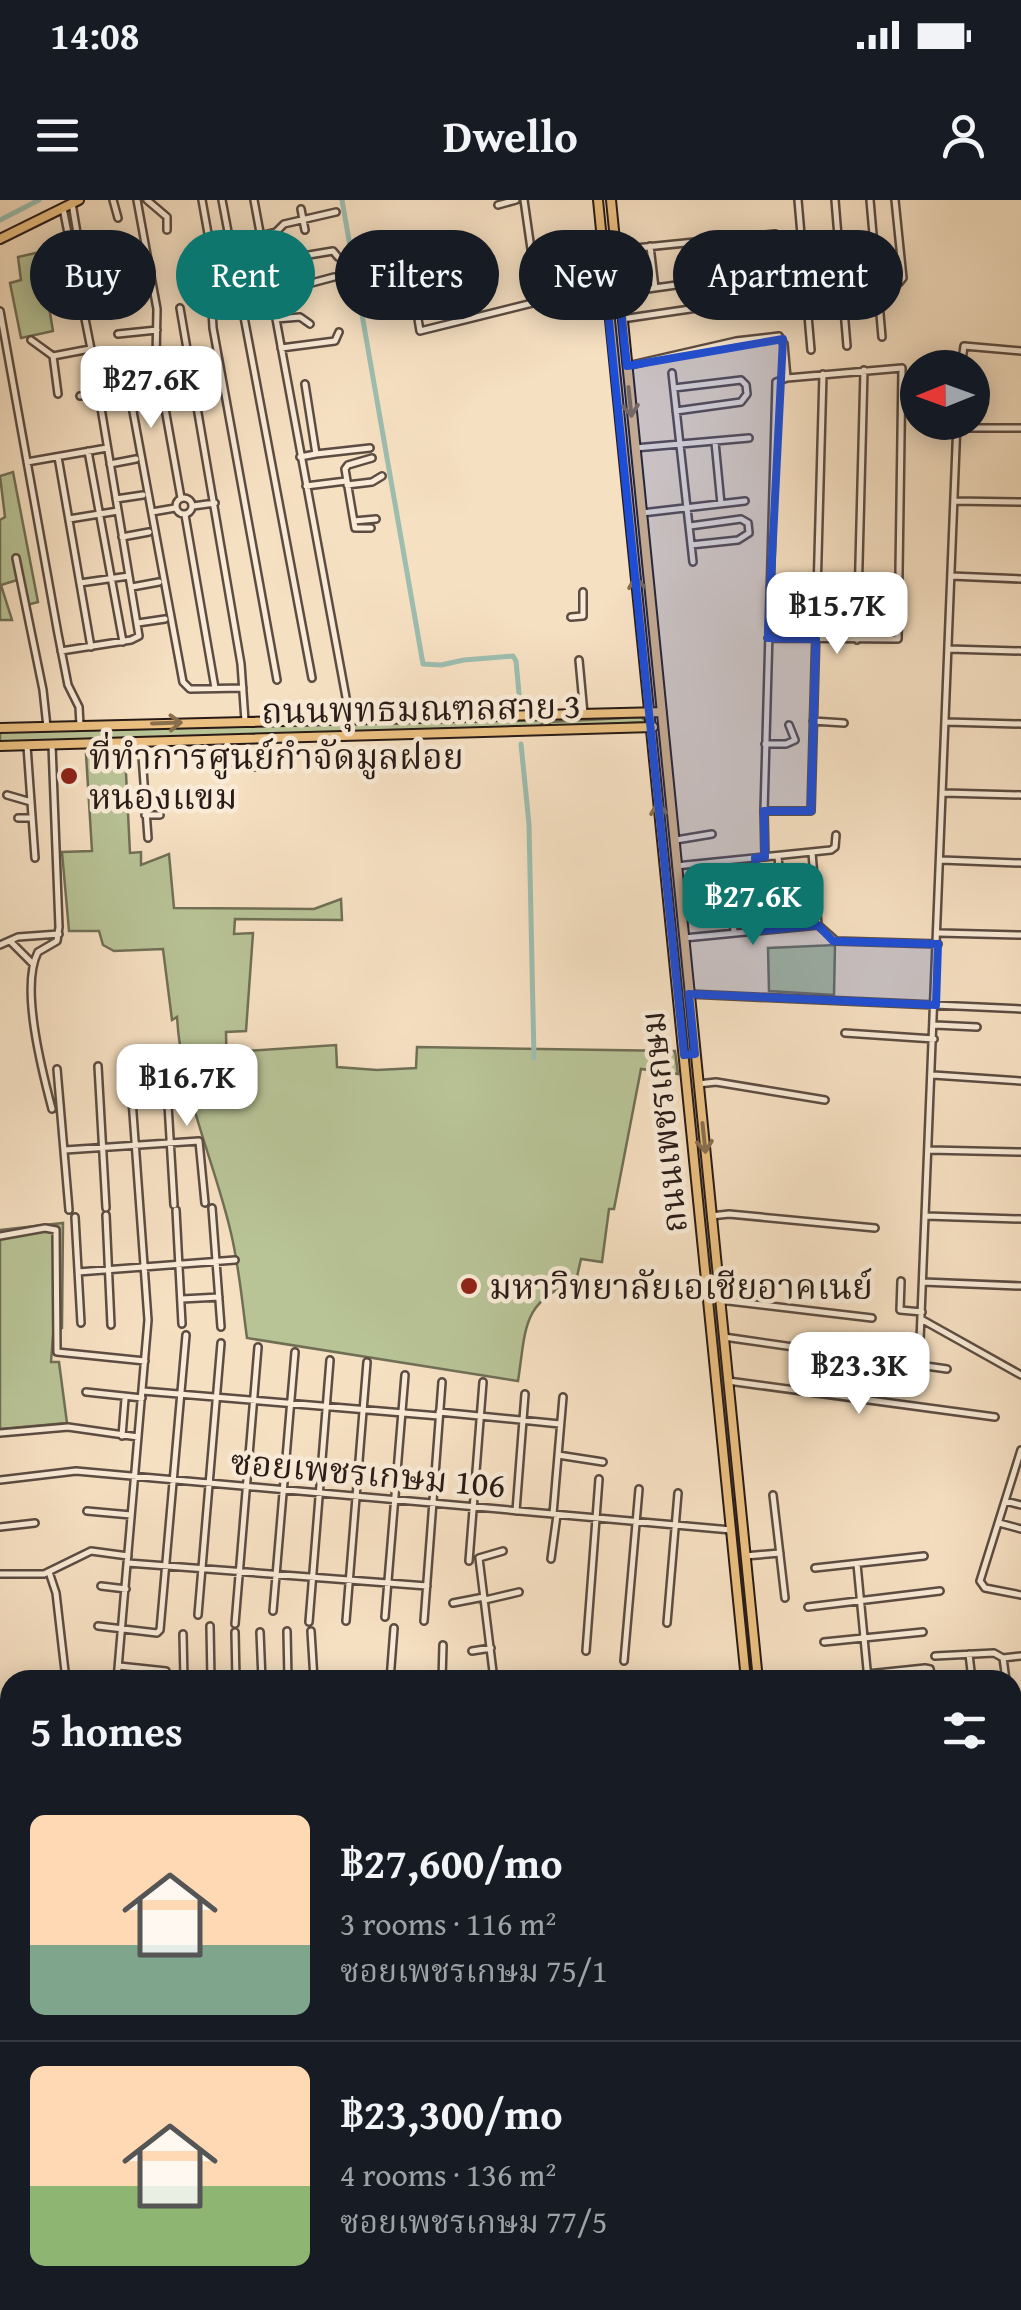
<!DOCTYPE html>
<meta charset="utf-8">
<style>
:root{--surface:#171b24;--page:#20242c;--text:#f1f3f6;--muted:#9ea1a6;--line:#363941;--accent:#0f766e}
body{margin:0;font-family:"Gentium Book Plus","Noto Serif Thai",serif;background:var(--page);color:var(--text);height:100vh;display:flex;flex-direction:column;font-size:38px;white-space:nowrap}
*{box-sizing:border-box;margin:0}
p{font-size:32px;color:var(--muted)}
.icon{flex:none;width:55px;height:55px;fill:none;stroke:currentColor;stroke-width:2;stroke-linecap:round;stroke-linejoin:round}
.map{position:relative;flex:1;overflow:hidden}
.panel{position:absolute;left:0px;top:1470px;width:1022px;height:640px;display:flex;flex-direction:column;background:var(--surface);border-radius:30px 30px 0 0;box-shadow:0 5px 25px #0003}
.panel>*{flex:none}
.banner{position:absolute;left:30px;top:30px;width:962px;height:90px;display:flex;gap:20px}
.needle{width:65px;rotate:269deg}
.buttons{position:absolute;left:900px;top:150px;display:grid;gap:20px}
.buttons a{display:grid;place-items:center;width:90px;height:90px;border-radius:50%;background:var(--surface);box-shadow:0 5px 25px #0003;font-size:50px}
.price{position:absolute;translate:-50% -85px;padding:0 22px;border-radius:20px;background:#fff;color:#222;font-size:32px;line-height:65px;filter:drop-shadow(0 2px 5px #0008)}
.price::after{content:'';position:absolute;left:50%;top:60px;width:30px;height:22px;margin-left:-15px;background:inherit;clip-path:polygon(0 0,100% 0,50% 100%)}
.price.on{background:var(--accent);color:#fff}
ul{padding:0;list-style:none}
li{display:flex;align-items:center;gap:30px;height:250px;padding:0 30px}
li+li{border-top:2px solid var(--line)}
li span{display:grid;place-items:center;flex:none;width:280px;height:200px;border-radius:15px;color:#555}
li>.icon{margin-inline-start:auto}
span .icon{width:120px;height:120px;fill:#fffc;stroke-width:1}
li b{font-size:42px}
h2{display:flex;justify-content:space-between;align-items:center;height:120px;padding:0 30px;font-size:42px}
.tag{padding:0 35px;border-radius:45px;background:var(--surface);box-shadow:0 5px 25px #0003;font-size:35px;line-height:90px}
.tag.on{background:var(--accent);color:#fff}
.status{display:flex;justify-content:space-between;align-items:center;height:70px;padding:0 50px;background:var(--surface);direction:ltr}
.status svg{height:28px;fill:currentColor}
header{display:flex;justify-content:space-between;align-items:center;height:130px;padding:0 30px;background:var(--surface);font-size:45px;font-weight:700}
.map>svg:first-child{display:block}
.green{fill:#b8c396;stroke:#706f56;stroke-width:2.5}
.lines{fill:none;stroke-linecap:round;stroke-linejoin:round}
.canal{stroke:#9dbdaf;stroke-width:5}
.minor-casing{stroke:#5c4c42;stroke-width:10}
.major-casing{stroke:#281b17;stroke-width:12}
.minor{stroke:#f9ebd7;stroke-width:5}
.major{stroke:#ebc081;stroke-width:8}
.oneway{stroke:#8a6e4c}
.marked{fill:#1d4ed8;fill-opacity:0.2;stroke:#1d4ed8;stroke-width:8;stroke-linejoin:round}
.poi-dot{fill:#8f2418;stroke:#f9ebd7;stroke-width:4}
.labels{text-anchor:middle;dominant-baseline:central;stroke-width:9;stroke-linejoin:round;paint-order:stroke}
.street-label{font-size:35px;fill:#281b17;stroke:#f9ebd7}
.poi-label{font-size:35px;fill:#281b17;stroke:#f9ebd7;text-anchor:start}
</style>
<div class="status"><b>14:08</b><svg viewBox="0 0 49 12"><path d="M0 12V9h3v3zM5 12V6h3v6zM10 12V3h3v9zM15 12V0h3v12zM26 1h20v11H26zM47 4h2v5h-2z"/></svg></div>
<header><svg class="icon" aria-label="menu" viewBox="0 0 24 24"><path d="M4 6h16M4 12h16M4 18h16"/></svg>Dwello<svg class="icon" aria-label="person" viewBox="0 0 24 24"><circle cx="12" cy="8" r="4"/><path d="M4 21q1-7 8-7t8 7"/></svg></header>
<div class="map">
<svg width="1021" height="2110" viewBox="0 0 1021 2110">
<rect width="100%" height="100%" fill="#f6e0c2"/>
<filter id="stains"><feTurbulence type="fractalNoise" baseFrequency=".002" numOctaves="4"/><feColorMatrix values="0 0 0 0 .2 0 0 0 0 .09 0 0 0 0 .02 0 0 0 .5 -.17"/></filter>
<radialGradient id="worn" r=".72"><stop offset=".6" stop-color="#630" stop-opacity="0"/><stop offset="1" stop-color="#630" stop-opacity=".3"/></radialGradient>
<path class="green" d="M 40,52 L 53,131 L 21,138 L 10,83 L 21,80 L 18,57 Z
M 13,272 L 38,402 L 27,405 L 17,380 L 1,385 L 12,420 L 0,420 L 0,320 L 5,317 L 0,276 Z
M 641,517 L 647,522 L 551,528 L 549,522 Z
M 541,520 L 543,522 L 540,526 L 0,543 L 0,532 Z
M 125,553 L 130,653 L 141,652 L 141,665 L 169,654 L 174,708 L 314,709 L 341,699 L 342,720 L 235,719 L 234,734 L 253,733 L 246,831 L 226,832 L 227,879 L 246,878 L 246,851 L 336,845 L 337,867 L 377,870 L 416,868 L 417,847 L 675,851 L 678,874 L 641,869 L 614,1009 L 609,1009 L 602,1062 L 581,1059 L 576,1081 C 521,1101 526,1130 518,1181 L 247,1138 C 242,1102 239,1064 230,1029 C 213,958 181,891 177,817 L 172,820 L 163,749 L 114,751 L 103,745 L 99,731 L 69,731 L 62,652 L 92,651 L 86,554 Z
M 835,745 L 834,795 L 769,791 L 768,748 Z
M 63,1023 L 62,1128 L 53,1136 L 51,1162 L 59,1162 L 67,1223 L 0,1229 L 0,1030 Z"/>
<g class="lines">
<path class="canal" d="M 342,0 L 423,464 L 441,465 L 464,460 L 513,456 L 516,461 L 520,504
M 0,20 L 39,0
M 521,544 L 529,624 L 534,858
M 0,1666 L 10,1687
M 1012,2085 L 1021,2088
M 180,2100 L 183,2110
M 858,2110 L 879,2100"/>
<defs>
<path id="minor" d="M 113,0 L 118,18
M 137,0 L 157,109 L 156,158 L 181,298
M 147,0 L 167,17 L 167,30
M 202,0 L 219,95 L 212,110 L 213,128 L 277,480
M 222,0 L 312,478
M 254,0 L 350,519
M 524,0 L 531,49
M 798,0 L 811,150
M 835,0 L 847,146
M 870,0 L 882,137
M 72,3 L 79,45 L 95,72
M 498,5 L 516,0
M 301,9 L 305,30
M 260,36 L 276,32 L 284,24 L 336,12
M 55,44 L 63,56
M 650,46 L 655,88
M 616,50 L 775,34 L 781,67 L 777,71 L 619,93
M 282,60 L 289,89 L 334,77
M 266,62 L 333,51 L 338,57
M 50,64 L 72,50
M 410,70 L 420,131 L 605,85
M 180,108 L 241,464 L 245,521
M 0,111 L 58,434 L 68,485 L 79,507 L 80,525
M 276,119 L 300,117 L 310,124
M 622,119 L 806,92 L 899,83 L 903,78 L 895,0
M 118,134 L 157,130
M 31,140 L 53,156
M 281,148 L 335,141 L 339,132
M 156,158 L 131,162 L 125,168 L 183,482 L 190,489 L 243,488
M 627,166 L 736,141 L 779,136 L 784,144 L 787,178
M 961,168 L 964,146 L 1021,151
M 158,172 L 189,167
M 672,173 L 693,362
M 674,188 L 741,180 L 746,185 L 747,194 L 741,202 L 676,211
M 58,194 L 53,156 L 90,149
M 80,196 L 97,194
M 957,228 L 1021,228
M 715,242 L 721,304
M 635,248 L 749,238
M 88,251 L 123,442
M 316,254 L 370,248
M 58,257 L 91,447
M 300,257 L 316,254 L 305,184
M 27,262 L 107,248
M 110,264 L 136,259
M 347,285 L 372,282 L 382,276
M 306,286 L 346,281
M176 306a8 8 0 1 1 16 0a8 8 0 1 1-16 0Z
M 116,299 L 143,295
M 954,301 L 1021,302
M 193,306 L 215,303
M 152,312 L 175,308
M 642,313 L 745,301
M 185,315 L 215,488
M 69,319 L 118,311
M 354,321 L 376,319
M 690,326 L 741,319 L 748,323 L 749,333 L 738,340 L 691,345
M 371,328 L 355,328 L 345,269 L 348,265 L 372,258
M 122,337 L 149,332
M 16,358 L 43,490 L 47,527
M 951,376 L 1021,379
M 80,383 L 129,376
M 132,387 L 159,382
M 571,417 L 583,416 L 583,392
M 138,423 L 165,419
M 857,440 L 864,170
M 948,449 L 1021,451
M 61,451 L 131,440 L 139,436 L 92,154 L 63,8
M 579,460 L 584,514
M 813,521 L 844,523
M 946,522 L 1021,524
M 227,540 L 229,562 L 254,567
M 141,542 L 148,638
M 765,544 L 786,544 L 795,540 L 789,525
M 52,545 L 59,727 L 57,741 L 38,752 C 20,786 42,871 52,909
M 27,546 L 35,658
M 944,593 L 1021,595
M 7,595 L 31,602
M 764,611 L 811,611 L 823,174
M 145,615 L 160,615
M 18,618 L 32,618
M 676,640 L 712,634
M 812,653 L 818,725
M 778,656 L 784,728
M 765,657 L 764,611 L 776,182 L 787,178 L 902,168 L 898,439 L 768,438
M 755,658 L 761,730
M 941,660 L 1021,663
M 727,661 L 734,732
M 676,666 L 831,650 L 835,647 L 836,635
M 818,725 L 836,741 L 938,744
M 939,733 L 1021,735
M 684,738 L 818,725
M 10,741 L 33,764
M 0,745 L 18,737 L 59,734
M 689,794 L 1021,809
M 935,825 L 977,827
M 845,833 L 934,839
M 165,854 L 174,1005
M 98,866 L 106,1008
M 57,869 L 69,1010
M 933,875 L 1021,881
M 698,884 L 716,882 L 825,900
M 65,950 L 199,941 L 205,1003
M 929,950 L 1021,952
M 212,1008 L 221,1127
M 176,1010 L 182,1124
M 106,1015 L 111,1125
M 711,1016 L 729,1014 L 875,1028
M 926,1016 L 1021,1019
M 75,1017 L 81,1123
M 0,1036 L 45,1028 L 56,1030 L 57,1152 L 145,1161
M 78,1072 L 235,1060
M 901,1081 L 900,1110 L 922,1112
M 923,1082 L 1021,1086
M 182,1099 L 219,1097
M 720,1100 L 872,1118
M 921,1119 L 1021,1175
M 724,1137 L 947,1169
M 919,1165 L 957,222
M 728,1181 L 995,1217
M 143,1191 L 439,1216
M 86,1192 L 142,1198
M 439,1212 L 560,1224
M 0,1233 L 68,1227 L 138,1237
M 122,1236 L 125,1199
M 1021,1250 L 980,1381 L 985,1388 L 1021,1395
M 558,1255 L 603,1262
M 0,1280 L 76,1271 L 731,1330
M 773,1295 L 785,1398
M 1005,1301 L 1021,1305
M 87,1311 L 131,1315
M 516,1311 L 525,1194
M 553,1314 L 563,1197
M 999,1323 L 1021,1329
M 0,1327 L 35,1323
M 745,1356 L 780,1353
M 551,1359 L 557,1315
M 469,1361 L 483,1182
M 128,1363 L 427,1386
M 857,1364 L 868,1480
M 815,1368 L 924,1356
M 49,1372 L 56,1393 L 66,1480
M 0,1374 L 44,1374 L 91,1351 L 128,1356
M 101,1386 L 126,1389
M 485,1400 L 519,1392
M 453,1403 L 484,1397
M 808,1407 L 940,1391
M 273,1411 L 295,1152
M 198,1415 L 221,1143
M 385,1417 L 405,1175
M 346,1421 L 367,1162
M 424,1421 L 442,1182
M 309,1422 L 330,1160
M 667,1423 L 678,1293
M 235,1424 L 258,1147
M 98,1426 L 157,1433 L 160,1430 L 186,1135
M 210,1426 L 211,1480
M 287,1431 L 288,1480
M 311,1431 L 314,1480
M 235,1432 L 236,1480
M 260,1432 L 262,1480
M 183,1434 L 184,1480
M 824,1442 L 923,1432
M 472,1451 L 491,1448
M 586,1451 L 599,1279
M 969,1454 L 972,1480
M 935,1456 L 994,1453 L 1003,1458 L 1021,1456
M 1003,1458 L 1006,1480
M 624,1461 L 639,1289
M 119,1466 L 166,1471
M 117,1480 L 148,1120 L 130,872
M 390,1480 L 394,1428
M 442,1480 L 443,1445
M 494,1480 L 479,1358 L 503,1351
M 810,1480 L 925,1468 L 930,1469 L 932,1480
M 0,1517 L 10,1517
M 1012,1525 L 1021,1586
M 1012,1634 L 1021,1634
M 0,1671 L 10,1705
M 1012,1677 L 1021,1676
M 0,1752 L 10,1751
M 0,1805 L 10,1806
M 1012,2053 L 1021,2056
M 0,2074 L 10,2073
M 1012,2089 L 1018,2110
M 185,2100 L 188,2110
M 218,2100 L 219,2110
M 526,2100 L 530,2110
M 561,2100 L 566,2110
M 297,2103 L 298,2100
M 306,2105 L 360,2105
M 95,2110 L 95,2100
M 221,2110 L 256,2108
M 306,2110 L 306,2100
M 360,2110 L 361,2100
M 552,2110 L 563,2105
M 742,2110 L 769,2100"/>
<path id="major" d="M 598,0 L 746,1480
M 611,0 L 758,1480
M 0,39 L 79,0
M 0,528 L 662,512
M 0,546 L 653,527
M 810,2100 L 811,2110
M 821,2100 L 822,2110"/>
</defs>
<use href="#minor" class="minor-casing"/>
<use href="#major" class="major-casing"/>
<use href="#minor" class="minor"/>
<use href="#major" class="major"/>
</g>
<defs><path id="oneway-shaft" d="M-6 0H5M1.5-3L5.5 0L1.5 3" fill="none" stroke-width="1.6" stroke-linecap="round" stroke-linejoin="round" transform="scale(2.5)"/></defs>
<g class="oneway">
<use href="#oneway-shaft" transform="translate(630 202) rotate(84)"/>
<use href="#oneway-shaft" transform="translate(637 391) rotate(-96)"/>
<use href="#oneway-shaft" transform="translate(167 523) rotate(-2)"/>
<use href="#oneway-shaft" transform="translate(659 617) rotate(-96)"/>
<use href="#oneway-shaft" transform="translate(704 938) rotate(84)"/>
</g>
<path class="marked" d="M 619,90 L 627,166 L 783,139 L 768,438 L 816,439 L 811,611 L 764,611 L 765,657 L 755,658 L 761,730 L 818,725 L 833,741 L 938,744 L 936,805 L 689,794 L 695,854 L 684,855 L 606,92 Z"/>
<g class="poi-dot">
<circle cx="69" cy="576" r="10"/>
<circle cx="469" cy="1086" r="10"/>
</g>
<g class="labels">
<g class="street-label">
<text transform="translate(421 508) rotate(-1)">ถนนพุทธมณฑลสาย 3</text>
<text transform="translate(663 922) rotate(-96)">ถนนเพชรเกษม</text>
<text transform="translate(368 1273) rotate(5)">ซอยเพชรเกษม 106</text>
</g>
<g class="poi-label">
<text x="89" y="556">ที่ทำการศูนย์กำจัดมูลฝอย<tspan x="89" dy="40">หนองแขม</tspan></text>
<text x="489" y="1086">มหาวิทยาลัยเอเชียอาคเนย์</text>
</g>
</g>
<rect width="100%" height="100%" filter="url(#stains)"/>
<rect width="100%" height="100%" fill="url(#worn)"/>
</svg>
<div class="buttons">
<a><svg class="needle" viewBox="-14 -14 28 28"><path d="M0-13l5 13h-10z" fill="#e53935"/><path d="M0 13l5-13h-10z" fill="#9ea1a6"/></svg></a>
</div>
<b class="price" style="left:151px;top:231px">฿27.6K</b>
<b class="price" style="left:837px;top:457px">฿15.7K</b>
<b class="price on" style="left:753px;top:748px">฿27.6K</b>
<b class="price" style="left:187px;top:929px">฿16.7K</b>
<b class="price" style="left:859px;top:1217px">฿23.3K</b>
<div class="banner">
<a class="tag">Buy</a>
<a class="tag on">Rent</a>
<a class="tag">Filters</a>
<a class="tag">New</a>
<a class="tag">Apartment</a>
</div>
<section class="panel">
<h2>5 homes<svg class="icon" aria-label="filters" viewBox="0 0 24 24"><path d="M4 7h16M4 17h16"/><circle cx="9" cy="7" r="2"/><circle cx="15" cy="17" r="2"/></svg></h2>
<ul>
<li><span style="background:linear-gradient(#ffd9b3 65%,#7fa58c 0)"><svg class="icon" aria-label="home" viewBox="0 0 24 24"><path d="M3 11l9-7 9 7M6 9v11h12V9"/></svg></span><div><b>฿27,600/mo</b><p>3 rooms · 116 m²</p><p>ซอยเพชรเกษม 75/1</p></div></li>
<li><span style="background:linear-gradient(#ffd9b3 60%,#8fb573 0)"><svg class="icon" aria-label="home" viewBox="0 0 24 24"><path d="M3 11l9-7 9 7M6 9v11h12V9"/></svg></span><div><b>฿23,300/mo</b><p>4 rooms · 136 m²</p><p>ซอยเพชรเกษม 77/5</p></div></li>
</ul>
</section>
</div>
